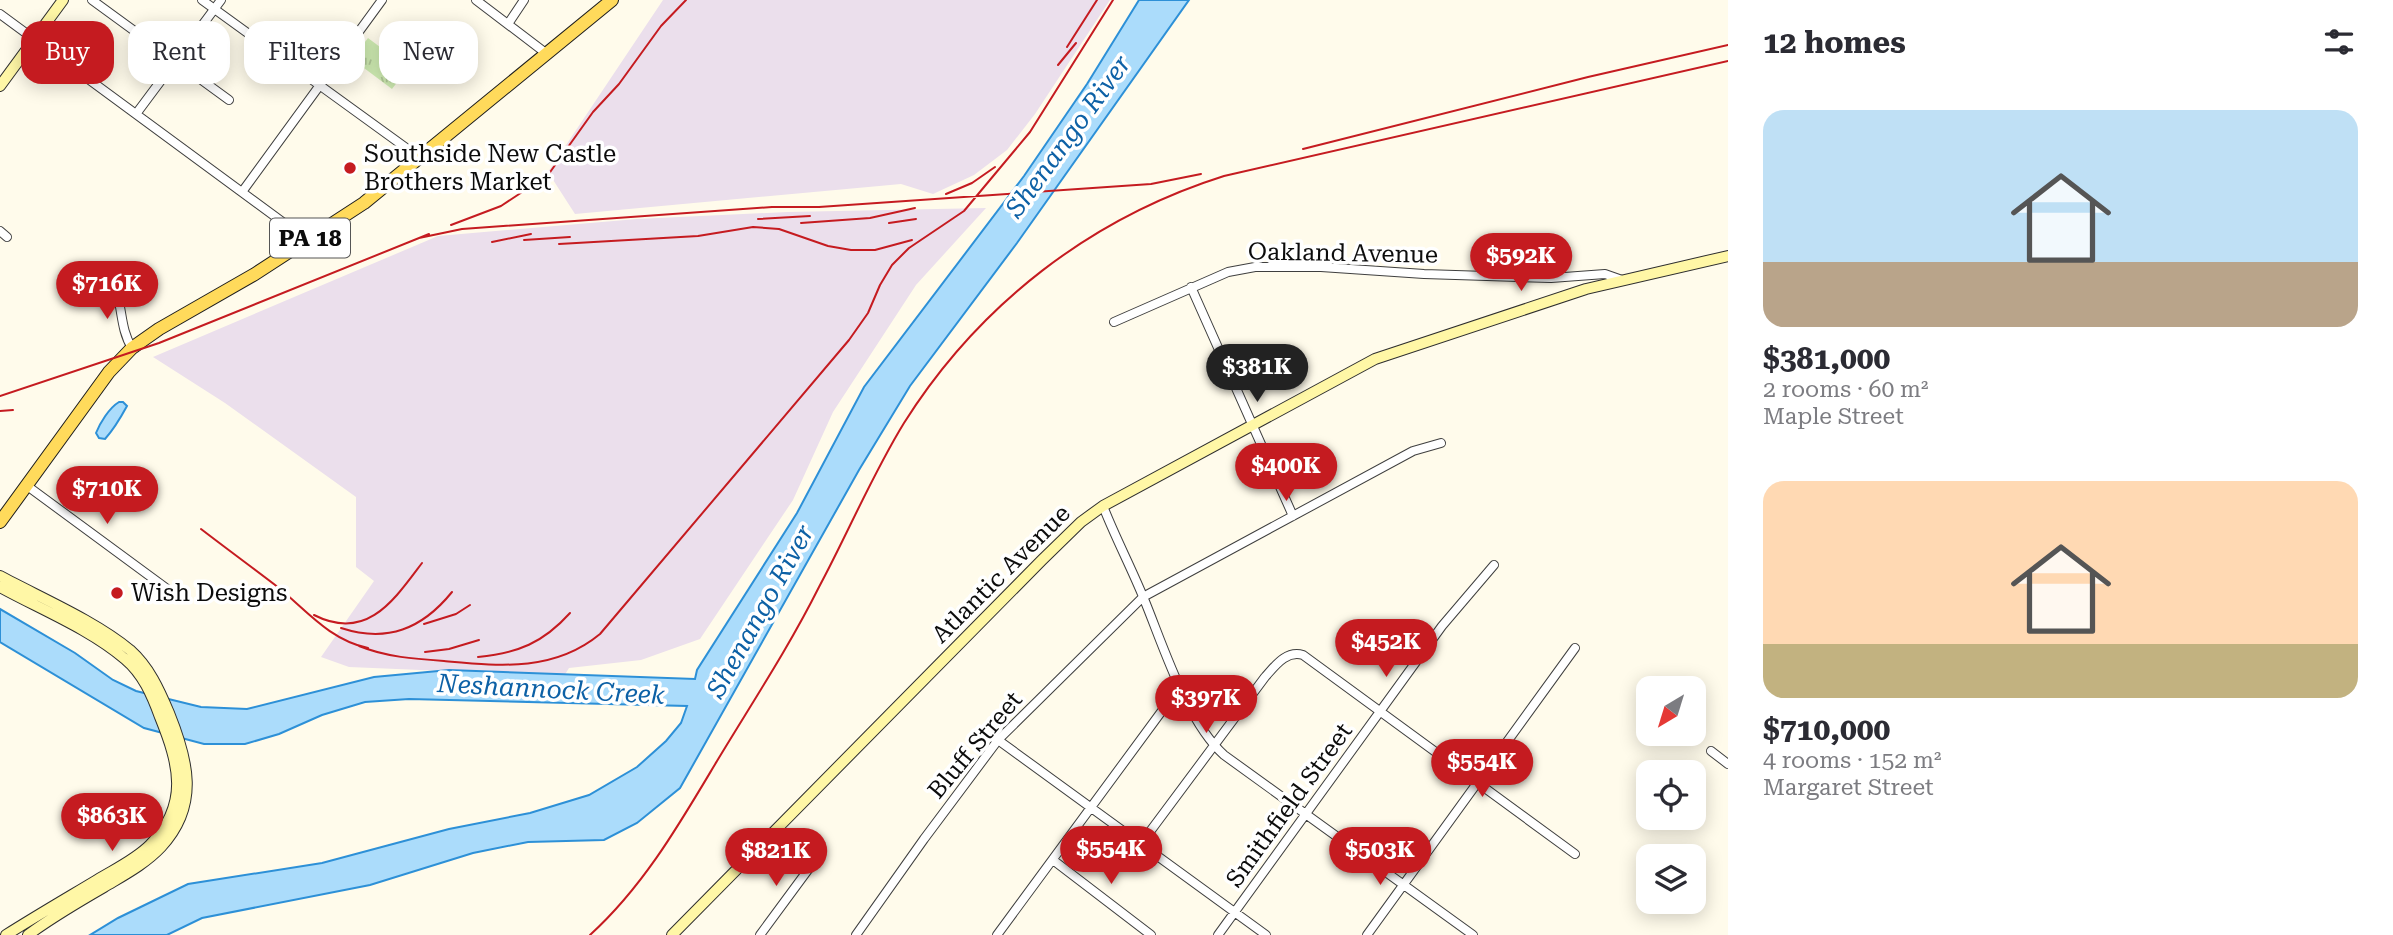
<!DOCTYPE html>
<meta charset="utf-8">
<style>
:root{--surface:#fff;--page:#f2f2f3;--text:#2b2b33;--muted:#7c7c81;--accent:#c51b20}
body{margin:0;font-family:"Roboto Serif",serif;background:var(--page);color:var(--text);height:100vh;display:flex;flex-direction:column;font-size:26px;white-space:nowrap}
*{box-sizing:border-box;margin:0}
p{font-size:23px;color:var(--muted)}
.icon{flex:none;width:38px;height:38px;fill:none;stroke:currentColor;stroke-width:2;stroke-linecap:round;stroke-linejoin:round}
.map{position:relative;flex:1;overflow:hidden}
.panel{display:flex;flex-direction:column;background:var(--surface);width:665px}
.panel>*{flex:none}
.top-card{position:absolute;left:21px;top:21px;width:665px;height:63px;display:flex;gap:14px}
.needle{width:46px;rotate:218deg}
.buttons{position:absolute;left:1636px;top:676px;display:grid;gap:14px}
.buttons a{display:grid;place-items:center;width:70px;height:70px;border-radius:14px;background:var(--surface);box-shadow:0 4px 18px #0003;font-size:35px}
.price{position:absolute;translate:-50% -60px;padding:0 16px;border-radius:24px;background:var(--accent);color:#fff;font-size:23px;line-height:46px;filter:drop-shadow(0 2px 4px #0008)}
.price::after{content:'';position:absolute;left:50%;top:42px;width:21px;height:16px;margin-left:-10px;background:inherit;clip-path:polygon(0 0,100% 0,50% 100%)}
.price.selected{background:#222;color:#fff}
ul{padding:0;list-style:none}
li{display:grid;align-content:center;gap:14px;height:371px;padding:0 35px}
li span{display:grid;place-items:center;height:217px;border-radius:21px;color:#555}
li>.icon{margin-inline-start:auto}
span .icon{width:126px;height:126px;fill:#fffc;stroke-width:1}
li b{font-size:30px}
h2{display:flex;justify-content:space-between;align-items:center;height:84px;padding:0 35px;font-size:30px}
.chip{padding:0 24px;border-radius:21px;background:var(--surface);box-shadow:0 4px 18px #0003;font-size:24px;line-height:63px}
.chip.selected{background:var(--accent);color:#fff}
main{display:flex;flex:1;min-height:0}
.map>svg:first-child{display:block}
.industrial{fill:#ebdfec}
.grass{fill:url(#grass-tufts)}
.water{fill:#abdcfb;stroke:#2d90d7;stroke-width:2}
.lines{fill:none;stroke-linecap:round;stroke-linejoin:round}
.street-casing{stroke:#3f3f3f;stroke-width:10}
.secondary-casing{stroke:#2e2e2e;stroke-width:12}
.primary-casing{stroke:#1d1d1d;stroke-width:14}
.street{stroke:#fff;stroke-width:8}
.secondary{stroke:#fff7a6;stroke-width:10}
.primary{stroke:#ffda5b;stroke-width:12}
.rail{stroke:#c51b20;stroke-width:2}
.poi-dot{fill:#c51b20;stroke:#fff;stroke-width:2.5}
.labels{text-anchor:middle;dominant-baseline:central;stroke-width:7;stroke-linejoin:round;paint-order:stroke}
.shield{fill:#fff;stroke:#555;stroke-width:2}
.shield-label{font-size:23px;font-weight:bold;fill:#0c0c0c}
.poi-label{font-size:24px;fill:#0c0c0c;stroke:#fff;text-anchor:start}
.street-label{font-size:24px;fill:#0c0c0c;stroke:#fff}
.water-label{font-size:26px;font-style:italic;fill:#0d61a6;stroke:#fff}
</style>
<main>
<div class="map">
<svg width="1728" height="935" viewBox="0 0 1728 935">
<defs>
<pattern id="grass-tufts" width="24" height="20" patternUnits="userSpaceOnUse" patternTransform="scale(1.75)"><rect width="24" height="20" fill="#cfecb2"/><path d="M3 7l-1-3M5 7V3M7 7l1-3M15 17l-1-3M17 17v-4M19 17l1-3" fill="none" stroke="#b1c998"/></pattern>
</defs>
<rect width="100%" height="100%" fill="#fffbeb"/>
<path class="industrial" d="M 663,0 L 1110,0 L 1035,114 L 1007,150 L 974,175 L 933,194 L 901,184 L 575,214 L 548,172 Z
M 986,208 L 916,285 L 833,412 L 793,500 L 700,639 L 641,660 L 569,668 L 564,676 L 349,667 L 321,657 L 374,581 L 356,567 L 356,497 L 225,403 L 153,357 L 438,236 L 637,219 L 788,212 Z"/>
<path class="grass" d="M 368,38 L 408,68 L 392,89 L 352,59 Z"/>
<path class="water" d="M 1139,0 L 1189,0 L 1017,243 L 910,386 L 859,470 L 680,788 L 637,823 L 604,840 L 528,842 L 473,853 L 370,885 L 202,918 L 167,935 L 90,935 L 118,918 L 188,884 L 322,863 L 449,829 L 530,813 L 589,795 L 637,767 L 666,741 L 681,723 L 687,706 L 409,699 L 365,702 L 322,715 L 279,734 L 245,744 L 204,744 L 144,728 L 0,642 L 0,609 L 75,653 L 113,680 L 136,691 L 201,707 L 247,709 L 374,677 L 449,670 L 695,679 L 697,670 L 797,513 L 864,387 L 1024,176 L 1087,84 Z
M 119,402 L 123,402 L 127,406 C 121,417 114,429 105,439 L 99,438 L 96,433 C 100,423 109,408 119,402 Z"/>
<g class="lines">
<defs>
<path id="street" d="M 92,0 L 229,100
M 202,0 L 420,158
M 476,0 L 547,54
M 0,14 L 307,240
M 508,24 L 524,0
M 136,114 L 221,0
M 242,192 L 382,0
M 0,231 L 7,237
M 110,278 C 124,299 118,326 132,348
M 1191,287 L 1293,516
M 1114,322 L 1228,272 L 1255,267 L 1321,267 L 1424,274 L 1551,278 L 1605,274 L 1622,280
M 26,485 L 170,591
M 1103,506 C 1115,537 1131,567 1144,599 C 1163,645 1187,722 1224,755 L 1473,935
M 998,740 L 1266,935
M 1711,751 L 1728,764
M 1140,845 L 1265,677 C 1275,666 1286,650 1303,655 L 1575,854
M 1053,860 L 1151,935
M 760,935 L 816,859
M 856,935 L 924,839 L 998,740 L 1143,597 L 1413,451 L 1441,443
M 997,935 L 1181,685
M 1218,935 L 1442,626 L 1494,565
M 1367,935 L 1575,648"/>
<path id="secondary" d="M 0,86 L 63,0
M 0,576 C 41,598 95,621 130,650 C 149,667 159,689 169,713 C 188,760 200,805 161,847 C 145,864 124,875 104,887 C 78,902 52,917 28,935
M 0,587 C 40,609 90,629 125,659 C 143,674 152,695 160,717 C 179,764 190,804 150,845 C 135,860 115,869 97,880 C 67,898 36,916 6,935
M 672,935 L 1042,560 L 1081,522 L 1103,506 L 1375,359 L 1586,289 L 1728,256"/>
<path id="primary" d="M 0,522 L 109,372 L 132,348 L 159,329 L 255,274 L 364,203 L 612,0"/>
</defs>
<use href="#street" class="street-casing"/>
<use href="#secondary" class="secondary-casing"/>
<use href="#primary" class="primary-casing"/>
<use href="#street" class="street"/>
<use href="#secondary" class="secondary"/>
<use href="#primary" class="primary"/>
<path class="rail" d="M 1067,47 L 1097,0
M 1058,65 L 1076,43
M 1303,149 L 1588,77 L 1728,45
M 946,194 L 972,183 L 995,167
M 758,219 L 810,216
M 801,223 L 870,218 L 915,208
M 889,223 L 916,219
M 451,225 L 501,206 L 548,175 L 593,112 L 619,84 L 661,26 L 686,0
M 419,238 L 462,229 L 772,207 L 819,207 L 1151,184 L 1201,174
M 524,240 L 570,237
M 492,242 L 531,234
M 559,244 L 698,236 L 753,227 L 779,229 L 828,246 L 851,250 L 875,250 L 912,240
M 0,396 L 159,343 L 429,234
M 0,411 L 13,410
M 201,529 C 227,549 253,568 279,588 C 307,611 330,640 368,648
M 314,615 C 367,642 394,600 422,563
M 424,624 L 456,614 L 470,605
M 341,628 C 387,643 422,629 452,592
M 359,646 C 386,657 415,659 444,661 C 500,666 554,672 600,634 L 849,340 L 868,313 L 880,285 L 892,265 L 909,248 L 964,211 L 1030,132 L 1113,0
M 425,652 L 449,649 L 479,640
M 478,657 C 518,653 543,643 570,613
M 590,935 C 644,886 680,823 717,761 C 752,703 789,647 819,587 C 848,533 872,475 904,423 C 979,304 1091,218 1224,176 L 1728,61"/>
</g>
<g class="poi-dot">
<circle cx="350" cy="168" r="7"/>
<circle cx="117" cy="593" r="7"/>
</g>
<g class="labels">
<rect class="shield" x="270" y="218.5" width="80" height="39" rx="5"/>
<g class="shield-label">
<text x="310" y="238">PA 18</text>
</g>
<g class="poi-label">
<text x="364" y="154">Southside New Castle<tspan x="364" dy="28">Brothers Market</tspan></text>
<text x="131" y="593">Wish Designs</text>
</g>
<g class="street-label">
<text transform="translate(1343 253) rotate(1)">Oakland Avenue</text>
<text transform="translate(1001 574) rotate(-45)">Atlantic Avenue</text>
<text transform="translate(975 745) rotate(-50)">Bluff Street</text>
<text transform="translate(1289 805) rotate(-54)">Smithfield Street</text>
</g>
<g class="water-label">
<text transform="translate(1068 136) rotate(-54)">Shenango River</text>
<text transform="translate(760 611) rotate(-61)">Shenango River</text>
<text transform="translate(551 689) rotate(3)">Neshannock Creek</text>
</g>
</g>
</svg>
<div class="buttons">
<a><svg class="needle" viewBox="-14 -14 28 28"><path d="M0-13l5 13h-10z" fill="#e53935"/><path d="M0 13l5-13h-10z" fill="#7c7c81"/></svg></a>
<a><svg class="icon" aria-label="locate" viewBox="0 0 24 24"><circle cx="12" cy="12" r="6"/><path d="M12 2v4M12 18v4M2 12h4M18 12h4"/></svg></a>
<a><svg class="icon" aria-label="layers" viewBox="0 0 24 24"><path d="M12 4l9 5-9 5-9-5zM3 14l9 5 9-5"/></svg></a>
</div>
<b class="price" style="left:1521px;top:293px">$592K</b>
<b class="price" style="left:107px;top:321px">$716K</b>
<b class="price selected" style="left:1257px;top:404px">$381K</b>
<b class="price" style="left:1286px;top:503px">$400K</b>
<b class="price" style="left:107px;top:526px">$710K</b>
<b class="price" style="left:1386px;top:679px">$452K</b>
<b class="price" style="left:1206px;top:735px">$397K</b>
<b class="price" style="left:1482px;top:799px">$554K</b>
<b class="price" style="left:112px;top:853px">$863K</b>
<b class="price" style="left:1111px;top:886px">$554K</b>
<b class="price" style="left:1380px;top:887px">$503K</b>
<b class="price" style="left:776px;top:888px">$821K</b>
<div class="top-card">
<a class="chip selected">Buy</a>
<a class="chip">Rent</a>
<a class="chip">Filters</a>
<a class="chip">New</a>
</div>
</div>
<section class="panel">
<h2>12 homes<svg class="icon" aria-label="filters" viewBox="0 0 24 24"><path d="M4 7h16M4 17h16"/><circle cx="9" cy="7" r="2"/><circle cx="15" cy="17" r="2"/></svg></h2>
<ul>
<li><span style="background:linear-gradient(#bfe0f5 70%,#b9a48a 0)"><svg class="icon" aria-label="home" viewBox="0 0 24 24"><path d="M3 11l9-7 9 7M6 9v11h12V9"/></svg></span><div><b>$381,000</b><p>2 rooms · 60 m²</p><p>Maple Street</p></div></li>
<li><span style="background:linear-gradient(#ffd9b3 75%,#c2b280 0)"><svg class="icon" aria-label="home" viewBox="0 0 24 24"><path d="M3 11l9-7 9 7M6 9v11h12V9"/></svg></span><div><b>$710,000</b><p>4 rooms · 152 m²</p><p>Margaret Street</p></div></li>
</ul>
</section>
</main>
